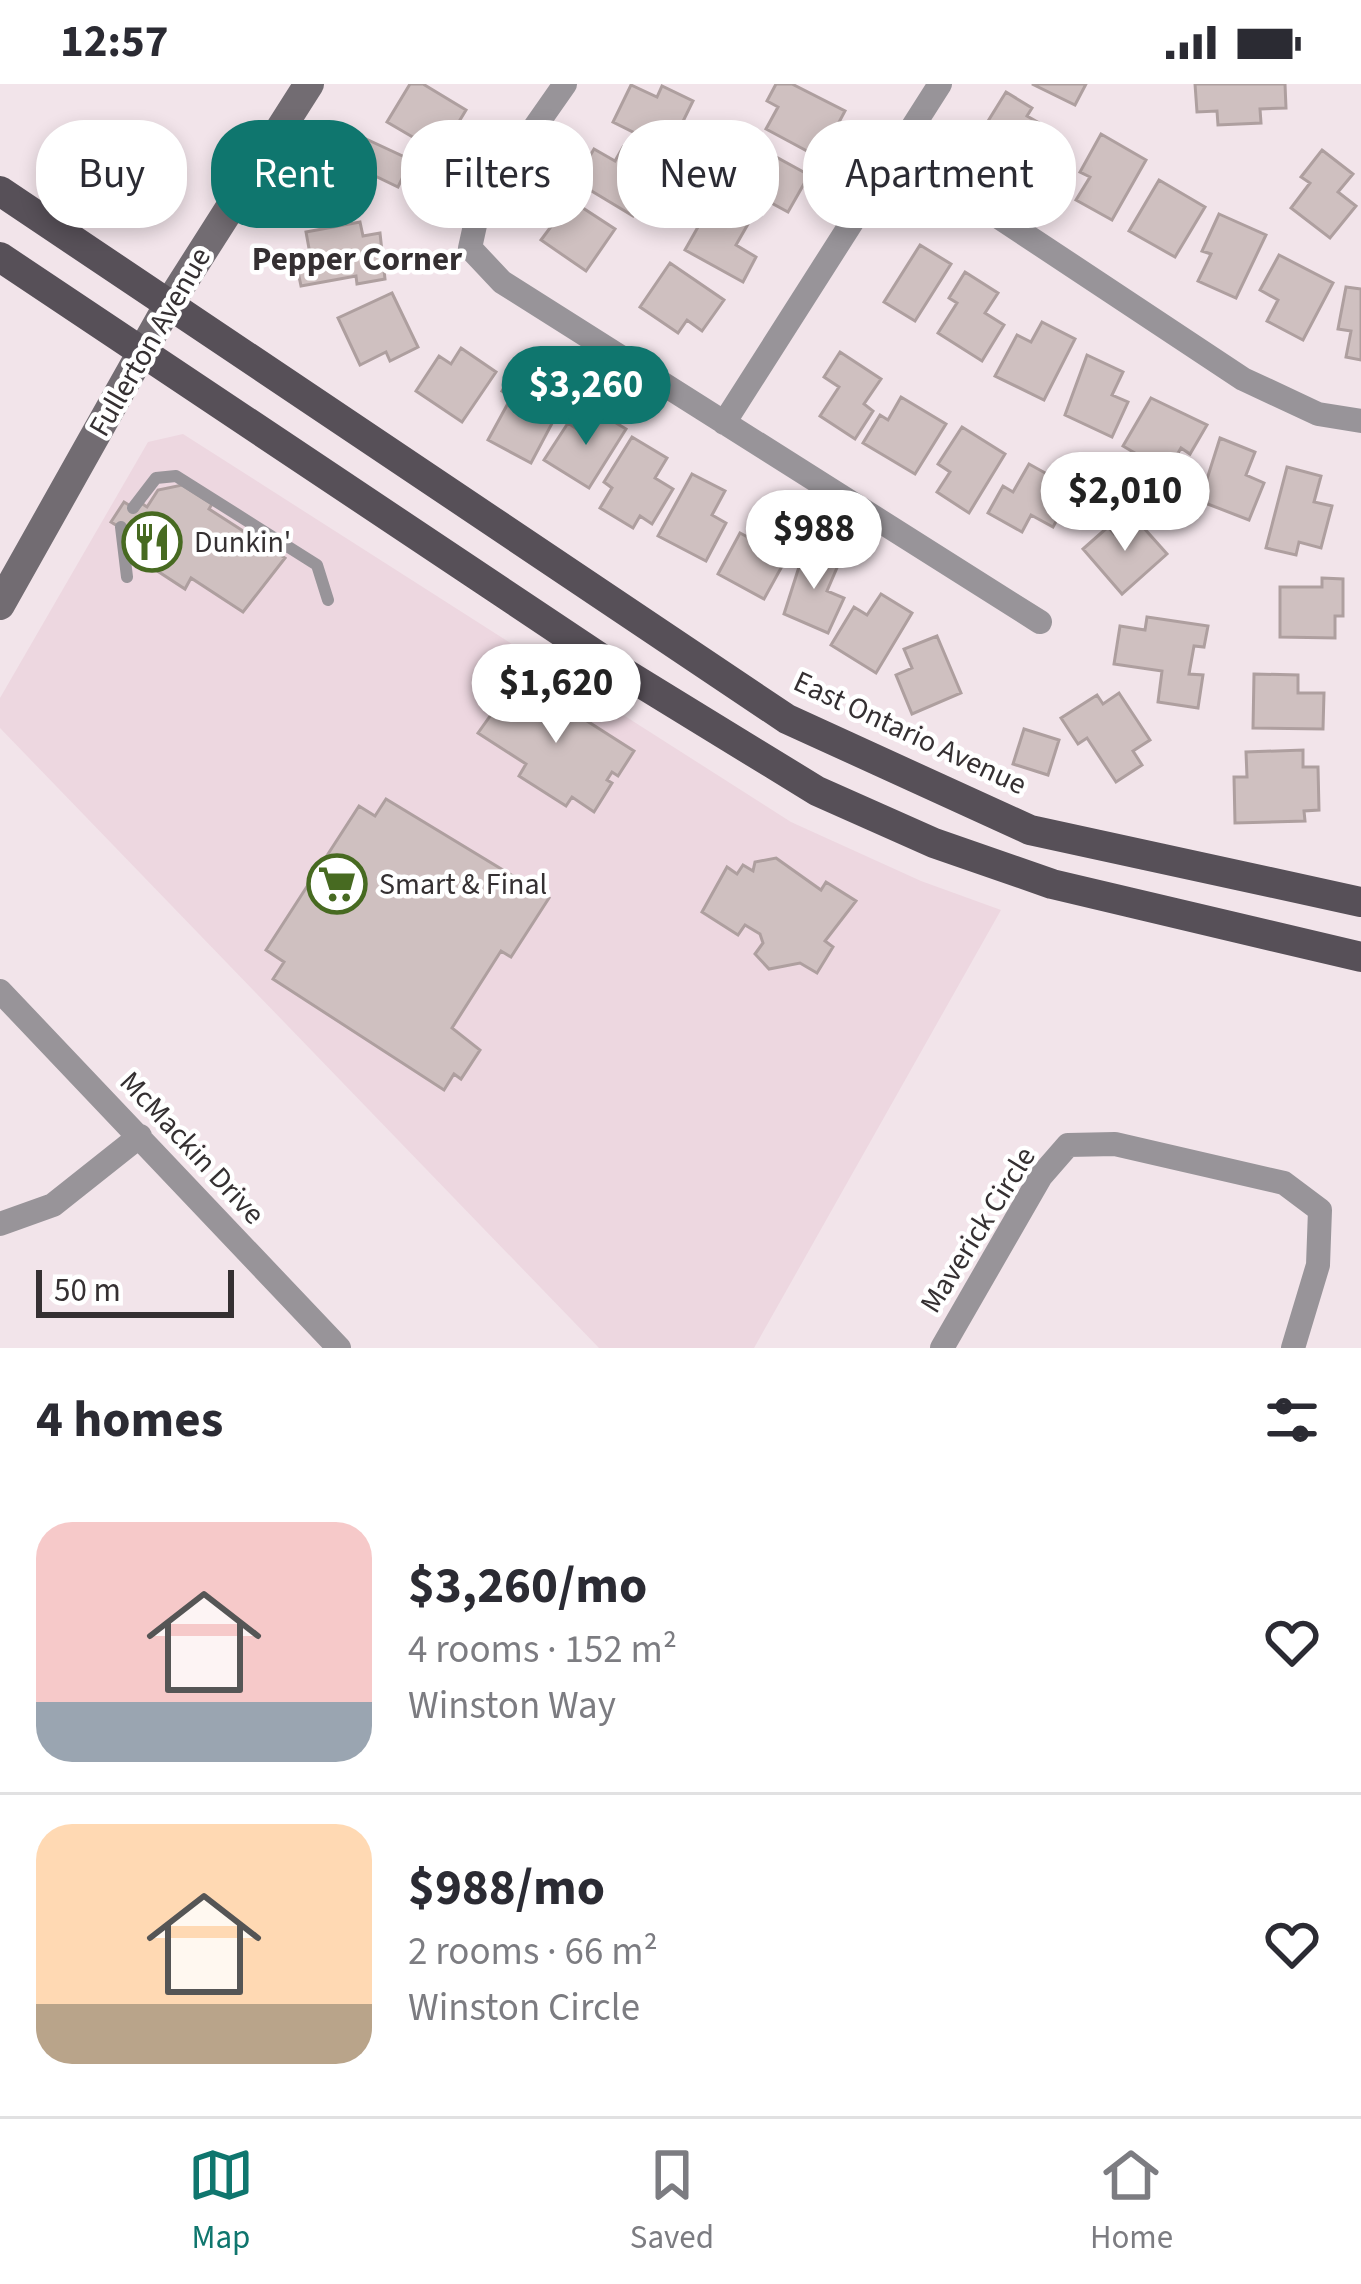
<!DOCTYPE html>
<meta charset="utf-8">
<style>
:root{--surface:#fff;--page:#f7f7f7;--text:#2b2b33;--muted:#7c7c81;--line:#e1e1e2;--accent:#0f766e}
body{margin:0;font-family:"Source Sans 3",sans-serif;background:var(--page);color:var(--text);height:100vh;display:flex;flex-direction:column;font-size:45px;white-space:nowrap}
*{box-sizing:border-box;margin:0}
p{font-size:39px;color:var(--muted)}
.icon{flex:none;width:66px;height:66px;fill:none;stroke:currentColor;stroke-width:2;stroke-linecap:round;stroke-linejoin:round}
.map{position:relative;height:1264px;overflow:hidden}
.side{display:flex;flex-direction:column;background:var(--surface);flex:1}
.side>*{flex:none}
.hud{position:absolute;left:36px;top:36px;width:1290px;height:108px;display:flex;gap:24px}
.scale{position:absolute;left:36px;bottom:30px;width:198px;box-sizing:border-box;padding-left:12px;border:6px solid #353032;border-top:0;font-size:33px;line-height:42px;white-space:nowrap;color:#353032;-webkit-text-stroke:9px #fff;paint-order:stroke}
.price{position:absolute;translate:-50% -102px;padding:0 27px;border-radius:42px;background:#fff;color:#222;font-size:39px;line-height:78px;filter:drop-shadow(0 3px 6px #0008)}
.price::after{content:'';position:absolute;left:50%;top:72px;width:36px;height:27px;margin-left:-18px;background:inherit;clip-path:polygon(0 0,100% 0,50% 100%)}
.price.active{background:var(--accent);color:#fff}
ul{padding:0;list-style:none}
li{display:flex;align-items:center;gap:36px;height:300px;padding:0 36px}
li+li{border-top:3px solid var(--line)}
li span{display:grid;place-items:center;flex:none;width:336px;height:240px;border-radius:36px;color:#555}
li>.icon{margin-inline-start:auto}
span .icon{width:144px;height:144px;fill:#fffc;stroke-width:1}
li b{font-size:51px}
h2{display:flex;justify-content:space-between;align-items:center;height:144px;padding:0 36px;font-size:51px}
.pill{padding:0 42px;border-radius:48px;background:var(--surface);box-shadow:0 6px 18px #0003;font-size:42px;line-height:108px}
.pill.active{background:var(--accent);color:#fff}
.status{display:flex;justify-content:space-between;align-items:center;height:84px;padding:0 60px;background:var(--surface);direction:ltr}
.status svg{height:33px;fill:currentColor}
.menu{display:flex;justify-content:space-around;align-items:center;height:168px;border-top:3px solid var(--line);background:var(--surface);font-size:33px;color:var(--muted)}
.menu a{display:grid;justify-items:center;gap:6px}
.menu .active{color:var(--accent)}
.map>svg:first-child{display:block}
.built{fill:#edd7e0}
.building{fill:#cfc0c0;stroke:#ae9f9f;stroke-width:3}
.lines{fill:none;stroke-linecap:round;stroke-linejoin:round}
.lane{stroke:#989499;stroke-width:12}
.street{stroke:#989499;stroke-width:24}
.secondary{stroke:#726c72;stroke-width:30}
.primary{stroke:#575058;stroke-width:30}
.labels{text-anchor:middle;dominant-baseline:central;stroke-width:9;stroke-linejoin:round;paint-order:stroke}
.street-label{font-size:30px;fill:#353032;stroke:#fff}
.poi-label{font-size:30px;fill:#353032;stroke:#fff;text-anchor:start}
.neighbourhood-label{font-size:33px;font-weight:bold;fill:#353032;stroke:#fff}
</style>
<div class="status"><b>12:57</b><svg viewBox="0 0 49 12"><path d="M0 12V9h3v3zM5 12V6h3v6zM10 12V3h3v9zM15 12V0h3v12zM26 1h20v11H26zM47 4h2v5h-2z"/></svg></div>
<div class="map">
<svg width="1361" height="1264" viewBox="0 0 1361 1264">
<rect width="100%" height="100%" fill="#f2e4ea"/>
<path class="built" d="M 183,350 L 791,738 L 921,797 L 1001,826 L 754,1264 L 599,1264 L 0,644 L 0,614 L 148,358 Z"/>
<path class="building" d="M 410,0 L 423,0 L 466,26 L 440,69 L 387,38 Z
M 776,0 L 792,0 L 845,27 L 820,74 L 766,45 L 778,23 L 767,17 Z
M 1032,0 L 1086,0 L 1075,21 Z
M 1195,0 L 1285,0 L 1286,24 L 1260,25 L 1261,39 L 1218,41 L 1217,27 L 1197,28 Z
M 631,1 L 657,13 L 662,2 L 693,17 L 669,66 L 613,38 Z
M 1006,8 L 1032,24 L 1027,32 L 1055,48 L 1028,91 L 981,63 L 992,46 L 985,42 Z
M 351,48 L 411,76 L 398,103 L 375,92 L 366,111 L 330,94 Z
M 1101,50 L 1146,76 L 1112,136 L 1076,116 L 1090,93 L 1080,88 Z
M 747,57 L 809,91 L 788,128 L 764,115 L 759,124 L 721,102 Z
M 623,63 L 661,86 L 633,132 L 575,97 L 594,65 L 615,77 Z
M 1322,66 L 1353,90 L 1338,108 L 1356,122 L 1330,154 L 1291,124 L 1310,99 L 1301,93 Z
M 1159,96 L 1205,123 L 1175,173 L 1129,147 Z
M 563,111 L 615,145 L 586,187 L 541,156 L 553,140 L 546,136 Z
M 711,120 L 748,140 L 736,161 L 756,173 L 743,198 L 685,166 Z
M 1219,130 L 1266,151 L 1236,214 L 1198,197 L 1211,170 L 1202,167 Z
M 360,138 L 363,152 L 380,149 L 385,195 L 357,200 L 356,192 L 301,202 L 295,173 L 310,170 L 306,148 Z
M 920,161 L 951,180 L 915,237 L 884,218 Z
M 1279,171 L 1333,199 L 1303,256 L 1267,237 L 1278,216 L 1260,206 Z
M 670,179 L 724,216 L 702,247 L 687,236 L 678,249 L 640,223 Z
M 965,188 L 998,209 L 985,229 L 1004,241 L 982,277 L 938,249 L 957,219 L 949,214 Z
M 1346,203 L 1361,205 L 1361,276 L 1346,273 L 1351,247 L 1338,245 Z
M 392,209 L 418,263 L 390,277 L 386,268 L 360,281 L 338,234 Z
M 1042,238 L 1075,255 L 1044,316 L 995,292 L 1017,251 L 1031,258 Z
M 461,264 L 496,288 L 462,338 L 416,307 L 439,272 L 451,280 Z
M 840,268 L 881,295 L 864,320 L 873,327 L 855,355 L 820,332 L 839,303 L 824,293 Z
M 1087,271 L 1123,288 L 1112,311 L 1128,318 L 1112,353 L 1065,331 Z
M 516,281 L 552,300 L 540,322 L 557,330 L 531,379 L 488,356 L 512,312 L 502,307 Z
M 901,313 L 946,340 L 915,390 L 863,359 L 880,331 L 888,336 Z
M 1151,314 L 1207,341 L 1190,370 L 1181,364 L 1167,388 L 1123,362 Z
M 593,325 L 626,345 L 589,404 L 544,376 L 568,339 L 580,347 Z
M 962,343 L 1005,370 L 969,429 L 937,408 L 950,388 L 938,380 Z
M 632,353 L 667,374 L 655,394 L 673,405 L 652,440 L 640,432 L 633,444 L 600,424 L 612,404 L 604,398 Z
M 1220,354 L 1255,368 L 1246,391 L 1264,399 L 1249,436 L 1200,417 Z
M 1029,380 L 1074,405 L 1053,443 L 1031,431 L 1022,448 L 988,429 L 1003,402 L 1013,408 Z
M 1287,383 L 1321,392 L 1314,418 L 1332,422 L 1321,464 L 1299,458 L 1296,471 L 1266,464 Z
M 692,390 L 725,407 L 712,431 L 726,439 L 706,477 L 658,452 Z
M 182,401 L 212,420 L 209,425 L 285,474 L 243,528 L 191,494 L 185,505 L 139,475 L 144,467 L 121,452 L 124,446 L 111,438 L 124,418 L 137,426 L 141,419 L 147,423 L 158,406 Z
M 1134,433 L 1167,470 L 1122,510 L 1083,465 L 1108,443 L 1114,450 Z
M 766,436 L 798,453 L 764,515 L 718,490 L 740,449 L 755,457 Z
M 805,464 L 839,479 L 827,507 L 844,514 L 828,549 L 784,530 Z
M 1322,494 L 1343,495 L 1343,532 L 1335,532 L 1335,554 L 1280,553 L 1280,503 L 1322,503 Z
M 881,510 L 912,529 L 876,589 L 831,561 L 854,523 L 867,531 Z
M 1147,533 L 1208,542 L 1204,563 L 1194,562 L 1189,590 L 1203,591 L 1198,624 L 1158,618 L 1162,587 L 1114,580 L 1120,542 L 1145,546 Z
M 937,552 L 961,609 L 912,630 L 896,591 L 912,584 L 904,565 Z
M 1254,590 L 1298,591 L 1298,609 L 1324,609 L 1323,645 L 1253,644 Z
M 518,593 L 634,667 L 618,692 L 612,688 L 607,696 L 612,699 L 594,728 L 572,713 L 566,722 L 519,692 L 526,680 L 478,649 Z
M 1119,609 L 1150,656 L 1133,667 L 1142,681 L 1116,698 L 1087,654 L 1078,660 L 1061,634 L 1097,611 L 1103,620 Z
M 1024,645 L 1059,656 L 1048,691 L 1013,680 Z
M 1303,666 L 1303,683 L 1318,683 L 1319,726 L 1304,727 L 1305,737 L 1235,739 L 1234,693 L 1247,693 L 1246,668 Z
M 386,715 L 549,814 L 511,873 L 501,867 L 452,944 L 480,966 L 461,995 L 454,990 L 444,1006 L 273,895 L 284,878 L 266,866 L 359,722 L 375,732 Z
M 776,774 L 821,806 L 826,798 L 856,817 L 825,857 L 833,863 L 817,889 L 800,879 L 769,885 L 755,870 L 763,859 L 760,850 L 745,841 L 738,851 L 702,828 L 727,783 L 737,790 L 743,781 L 753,787 L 755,778 Z"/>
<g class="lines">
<path class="lane" d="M 133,424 L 156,394 L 176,392 L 317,481 L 328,516
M 121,443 L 127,493"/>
<path class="street" d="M 565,0 L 479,123 L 470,164 L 502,198 L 1040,538
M 899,67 L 1243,295 L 1318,330 L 1361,337
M 724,339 L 940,0
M 0,907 L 339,1264
M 0,1140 L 53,1121 L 140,1052
M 942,1264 L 1041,1092 L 1068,1061 L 1115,1060 L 1284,1099 L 1320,1126 L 1318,1181 L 1293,1264"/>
<path class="secondary" d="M 0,521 L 169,220 L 309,0"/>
<path class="primary" d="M 0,107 L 787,635 L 1030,746 L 1361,818
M 0,173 L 605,577 L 817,707 L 934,759 L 1052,800 L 1361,873"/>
</g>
<defs>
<symbol id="restaurant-ring" viewBox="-11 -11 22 22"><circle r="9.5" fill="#fff" stroke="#476a21" stroke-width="1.5"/><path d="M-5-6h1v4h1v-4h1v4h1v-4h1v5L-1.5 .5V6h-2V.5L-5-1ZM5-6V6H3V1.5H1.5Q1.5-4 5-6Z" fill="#476a21"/></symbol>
<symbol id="supermarket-ring" viewBox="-11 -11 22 22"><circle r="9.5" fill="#fff" stroke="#476a21" stroke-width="1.5"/><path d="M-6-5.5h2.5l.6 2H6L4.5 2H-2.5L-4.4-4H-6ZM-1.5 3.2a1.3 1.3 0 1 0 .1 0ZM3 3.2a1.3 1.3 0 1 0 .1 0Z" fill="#476a21"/></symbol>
</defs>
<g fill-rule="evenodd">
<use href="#restaurant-ring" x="119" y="425" width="66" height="66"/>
<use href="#supermarket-ring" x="304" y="767" width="66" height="66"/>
</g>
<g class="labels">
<g class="street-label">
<text transform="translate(150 258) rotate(-60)">Fullerton Avenue</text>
<text transform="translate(910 649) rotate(25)">East Ontario Avenue</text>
<text transform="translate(192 1064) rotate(47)">McMackin Drive</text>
<text transform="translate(978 1146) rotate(-58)">Maverick Circle</text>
</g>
<g class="poi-label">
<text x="194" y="458">Dunkin'</text>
<text x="379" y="800">Smart &amp; Final</text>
</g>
<g class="neighbourhood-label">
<text x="357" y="175">Pepper Corner</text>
</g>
</g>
</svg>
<div class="scale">50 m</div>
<b class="price active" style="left:586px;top:364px">$3,260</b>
<b class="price" style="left:1125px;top:470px">$2,010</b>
<b class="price" style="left:814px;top:508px">$988</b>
<b class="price" style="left:556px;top:662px">$1,620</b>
<div class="hud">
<a class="pill">Buy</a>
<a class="pill active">Rent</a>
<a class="pill">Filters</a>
<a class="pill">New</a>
<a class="pill">Apartment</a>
</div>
</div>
<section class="side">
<h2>4 homes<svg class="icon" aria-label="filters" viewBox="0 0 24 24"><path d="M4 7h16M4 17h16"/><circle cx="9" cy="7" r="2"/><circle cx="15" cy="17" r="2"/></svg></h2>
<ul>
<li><span style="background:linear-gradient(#f6c9c9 75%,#9aa5b1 0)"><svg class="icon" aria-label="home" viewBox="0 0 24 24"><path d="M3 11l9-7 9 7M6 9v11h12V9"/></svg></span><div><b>$3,260/mo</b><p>4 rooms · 152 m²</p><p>Winston Way</p></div><svg class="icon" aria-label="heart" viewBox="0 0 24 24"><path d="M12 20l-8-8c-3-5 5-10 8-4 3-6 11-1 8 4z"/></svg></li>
<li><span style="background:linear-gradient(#ffd9b3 75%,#b9a48a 0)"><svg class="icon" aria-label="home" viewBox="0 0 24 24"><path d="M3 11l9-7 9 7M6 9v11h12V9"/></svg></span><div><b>$988/mo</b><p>2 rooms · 66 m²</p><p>Winston Circle</p></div><svg class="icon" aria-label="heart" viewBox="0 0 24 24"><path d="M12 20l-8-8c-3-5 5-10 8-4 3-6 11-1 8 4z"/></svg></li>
</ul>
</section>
<nav class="menu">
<a class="active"><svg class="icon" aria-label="map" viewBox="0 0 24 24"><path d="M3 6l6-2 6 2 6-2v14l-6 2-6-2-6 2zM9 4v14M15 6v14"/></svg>Map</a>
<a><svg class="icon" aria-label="saved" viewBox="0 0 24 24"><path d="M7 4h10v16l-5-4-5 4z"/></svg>Saved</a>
<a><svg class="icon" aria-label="home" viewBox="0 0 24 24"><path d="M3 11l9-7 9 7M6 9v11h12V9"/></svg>Home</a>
</nav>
